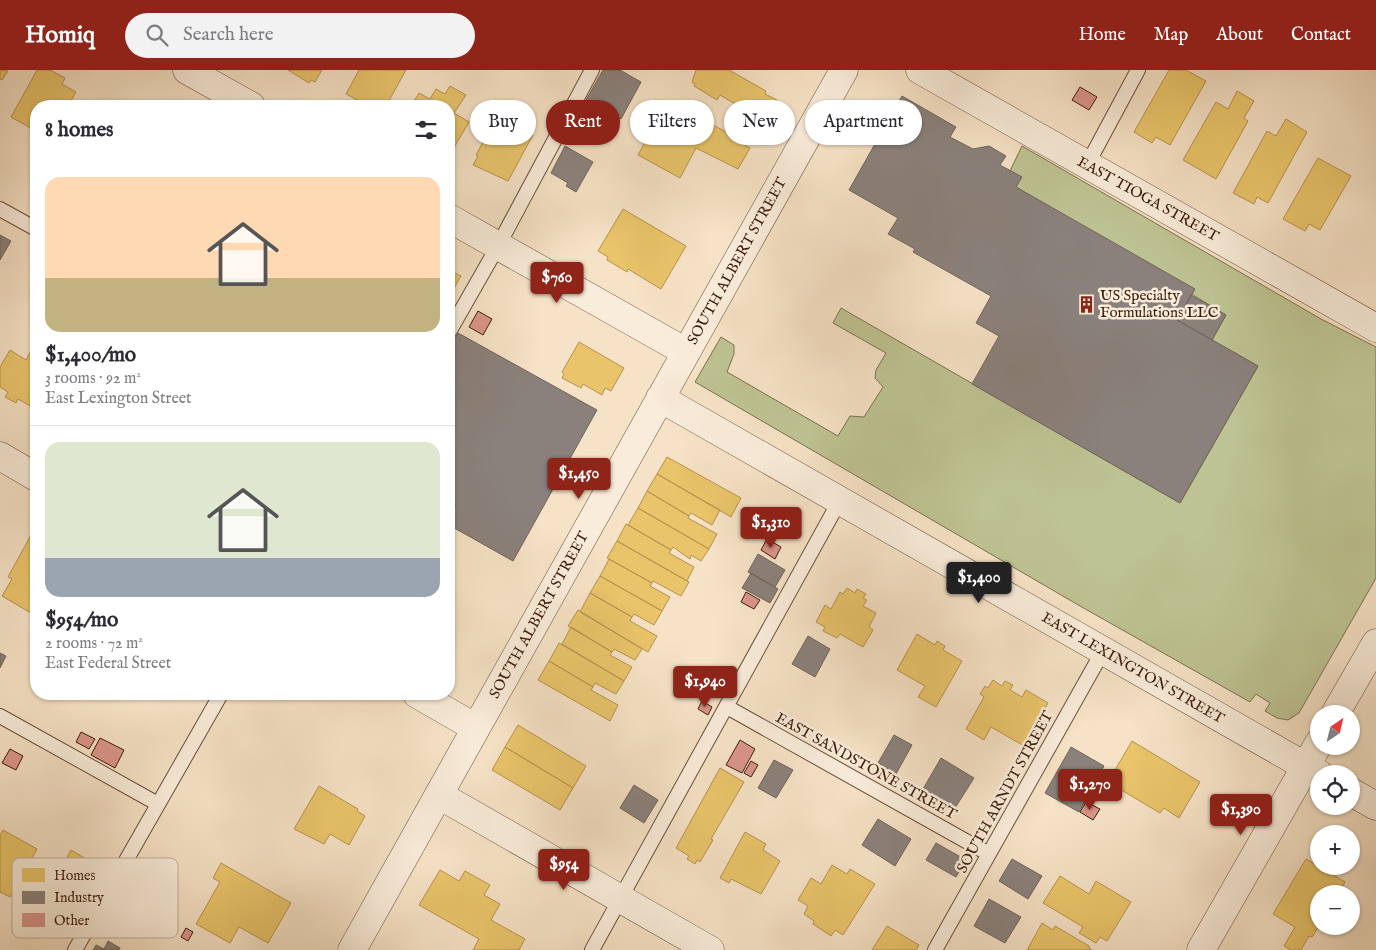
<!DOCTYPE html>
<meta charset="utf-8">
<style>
:root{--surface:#fff;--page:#f2f2f3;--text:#2b2b33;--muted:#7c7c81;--line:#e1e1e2;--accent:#8f2418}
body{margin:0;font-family:"IM FELL English",serif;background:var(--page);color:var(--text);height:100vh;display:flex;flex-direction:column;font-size:19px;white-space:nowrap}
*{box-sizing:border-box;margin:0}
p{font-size:16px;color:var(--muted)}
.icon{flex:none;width:28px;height:28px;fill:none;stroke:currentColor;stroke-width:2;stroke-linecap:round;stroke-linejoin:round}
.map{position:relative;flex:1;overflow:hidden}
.drawer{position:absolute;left:30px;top:30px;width:425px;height:600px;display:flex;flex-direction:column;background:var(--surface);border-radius:20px;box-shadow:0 1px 4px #0004}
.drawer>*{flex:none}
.banner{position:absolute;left:470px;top:30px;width:475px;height:45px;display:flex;gap:10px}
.needle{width:32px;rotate:35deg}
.tools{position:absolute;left:1310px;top:635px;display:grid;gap:10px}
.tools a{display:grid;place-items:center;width:50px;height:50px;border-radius:50%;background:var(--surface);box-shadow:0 1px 4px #0004;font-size:25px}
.price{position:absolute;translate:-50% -42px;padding:0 11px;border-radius:5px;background:var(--accent);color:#fff;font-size:16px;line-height:32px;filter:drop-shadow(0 1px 2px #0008)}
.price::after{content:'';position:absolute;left:50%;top:30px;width:15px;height:11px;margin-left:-8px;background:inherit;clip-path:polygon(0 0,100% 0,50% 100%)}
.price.selected{background:#222;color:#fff}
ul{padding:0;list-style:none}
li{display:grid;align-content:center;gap:10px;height:265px;padding:0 15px}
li+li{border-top:1px solid var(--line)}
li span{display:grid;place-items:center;height:155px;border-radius:15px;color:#555}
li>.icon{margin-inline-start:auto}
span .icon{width:90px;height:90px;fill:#fffc;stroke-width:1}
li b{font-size:21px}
h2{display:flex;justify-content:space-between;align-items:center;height:60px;padding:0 15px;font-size:21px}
.pill{padding:0 18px;border-radius:22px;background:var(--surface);box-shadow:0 1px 4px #0004;font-size:18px;line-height:45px}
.pill.selected{background:var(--accent);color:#fff}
header{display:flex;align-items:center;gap:30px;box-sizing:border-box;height:70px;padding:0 25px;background:var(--accent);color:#fff}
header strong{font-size:24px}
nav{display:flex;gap:28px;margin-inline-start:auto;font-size:18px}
.search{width:350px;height:45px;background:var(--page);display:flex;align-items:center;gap:12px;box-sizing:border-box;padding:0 18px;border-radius:28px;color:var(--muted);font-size:19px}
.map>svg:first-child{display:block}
.grass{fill:#bec393;stroke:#7e704f}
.homes{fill:#e9c46a;stroke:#b6924e}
.industry{fill:#8a817c;stroke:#73635a}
.building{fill:#db958a;stroke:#3e1d0b}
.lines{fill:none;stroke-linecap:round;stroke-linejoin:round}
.lane-casing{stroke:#6c4e3a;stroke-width:16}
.street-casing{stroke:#6c4e3a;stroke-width:29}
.lane{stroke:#f9ecda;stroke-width:14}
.street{stroke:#f9ecda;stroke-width:28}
.labels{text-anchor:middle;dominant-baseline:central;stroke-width:5;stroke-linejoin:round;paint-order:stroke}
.street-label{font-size:15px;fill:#3e1d0b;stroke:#f9ecda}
.poi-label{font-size:15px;fill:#3e1d0b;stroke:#f9ecda;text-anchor:start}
.key{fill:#f9ecda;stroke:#c1ae9c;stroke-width:1}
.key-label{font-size:14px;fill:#3e1d0b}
</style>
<header>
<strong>Homiq</strong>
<div class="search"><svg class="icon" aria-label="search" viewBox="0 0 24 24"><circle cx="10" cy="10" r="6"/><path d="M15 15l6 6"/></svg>Search here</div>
<nav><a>Home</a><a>Map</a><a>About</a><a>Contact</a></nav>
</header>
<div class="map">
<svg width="1376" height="880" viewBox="0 0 1376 880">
<rect width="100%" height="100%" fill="#f6e2c6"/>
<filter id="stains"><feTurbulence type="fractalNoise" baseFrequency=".004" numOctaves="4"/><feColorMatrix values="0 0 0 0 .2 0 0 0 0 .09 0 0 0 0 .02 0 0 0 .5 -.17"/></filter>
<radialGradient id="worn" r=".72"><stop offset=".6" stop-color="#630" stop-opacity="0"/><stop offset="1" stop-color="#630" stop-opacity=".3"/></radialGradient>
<path class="grass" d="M 1022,76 L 1321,249 L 1376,277 L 1376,508 L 1299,643 L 1288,650 L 1277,648 L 1265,641 L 1270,633 L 1256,624 L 1250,632 L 1080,536 L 695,312 L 721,267 L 734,275 L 734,284 L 727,302 L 838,366 L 850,346 L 864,347 L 883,317 L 875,308 L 876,300 L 886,283 L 833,253 L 841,238 L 1180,433 L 1258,296 L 1212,270 L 1226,245 L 1016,117 L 1010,101 Z"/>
<path class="homes" d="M 0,0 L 8,1 L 2,10 L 0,9 Z
M 37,0 L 50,0 L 65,8 L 62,14 L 76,22 L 68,36 L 36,36 L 36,61 L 11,47 Z
M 288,0 L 322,0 L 315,12 L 311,10 L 309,13 Z
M 359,0 L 406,0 L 386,36 L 369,36 L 346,24 Z
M 696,0 L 729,0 L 766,21 L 765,24 L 777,30 L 766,49 L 755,43 L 754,45 L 720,25 L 717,30 L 694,16 L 695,14 L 692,12 Z
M 1169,0 L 1186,0 L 1206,11 L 1170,75 L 1156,67 L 1152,73 L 1134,62 Z
M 450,16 L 466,25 L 454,43 L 469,52 L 452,81 L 449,79 L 449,36 L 411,36 L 419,23 L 430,29 L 436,19 L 445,24 Z
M 1237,21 L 1254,31 L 1244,48 L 1248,51 L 1216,109 L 1183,90 L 1216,32 L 1228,39 Z
M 661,42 L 685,55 L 691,43 L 739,69 L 738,72 L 750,78 L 738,99 L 696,78 L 680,108 L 638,85 Z
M 497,46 L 533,65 L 508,111 L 473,95 L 478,86 L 476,85 Z
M 1286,49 L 1307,62 L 1268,133 L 1257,127 L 1254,134 L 1233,123 L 1267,61 L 1276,66 Z
M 1318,88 L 1351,106 L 1320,160 L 1309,154 L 1305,161 L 1283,149 Z
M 623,139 L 686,176 L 661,219 L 628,199 L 627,202 L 607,190 L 608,187 L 598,181 Z
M 449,200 L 461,206 L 449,227 Z
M 579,272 L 624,298 L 611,321 L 605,318 L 602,325 L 583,314 L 581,318 L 562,308 L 564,304 L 562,302 Z
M 33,277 L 36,279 L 36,336 L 34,338 L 18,329 L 16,333 L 5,327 L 8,322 L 0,317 L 0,297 L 10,280 L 26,290 Z
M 667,387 L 741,428 L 731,447 L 657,404 Z
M 657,404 L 720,440 L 712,455 L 691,443 L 689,446 L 647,421 Z
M 647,421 L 689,446 L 688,448 L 717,464 L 709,479 L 638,438 Z
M 638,438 L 709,479 L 701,491 L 691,485 L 690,489 L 673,477 L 671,480 L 628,455 Z
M 626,454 L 671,480 L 669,483 L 694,497 L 687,511 L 617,471 Z
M 31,465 L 36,468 L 36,546 L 2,526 L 12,509 L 8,507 Z
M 617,471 L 689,512 L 681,526 L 653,511 L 652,513 L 607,488 Z
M 609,489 L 652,513 L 650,516 L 670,527 L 662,541 L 600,506 Z
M 600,506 L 662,541 L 654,555 L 634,544 L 632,547 L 590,523 Z
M 847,518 L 855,523 L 857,519 L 866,524 L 863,528 L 867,530 L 863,536 L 876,543 L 869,557 L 873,560 L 863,577 L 840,564 L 837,568 L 823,561 L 825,557 L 816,552 L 825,535 L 831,539 L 840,522 L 843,524 Z
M 590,523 L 632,547 L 630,551 L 657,566 L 648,582 L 580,542 Z
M 578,540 L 642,579 L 635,590 L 614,579 L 612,582 L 568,556 Z
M 571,557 L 612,582 L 610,585 L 632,597 L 624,611 L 562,574 Z
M 917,564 L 935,575 L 937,571 L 945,576 L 943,580 L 962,591 L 936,637 L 918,627 L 925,616 L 897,600 Z
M 559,573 L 624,611 L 616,624 L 595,613 L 593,617 L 549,591 Z
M 549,591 L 593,617 L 591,620 L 618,635 L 610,651 L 538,610 Z
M 993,610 L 1002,616 L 1005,611 L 1013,615 L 1010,620 L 1022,627 L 1026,620 L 1048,633 L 1024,676 L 991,657 L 984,670 L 966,659 L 984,627 L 980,624 L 985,616 L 988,618 Z
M 518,655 L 586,696 L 573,718 L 505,677 Z
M 1132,671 L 1200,712 L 1179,748 L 1164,738 L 1160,743 L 1108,712 Z
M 505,677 L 573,718 L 560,740 L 492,700 Z
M 720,698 L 744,712 L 711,769 L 713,770 L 700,792 L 697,790 L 695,794 L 687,789 L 689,786 L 676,778 Z
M 319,716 L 358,739 L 357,741 L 365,746 L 349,775 L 330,764 L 324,774 L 294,759 Z
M 3,760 L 37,779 L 10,827 L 0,822 L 0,765 Z
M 745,762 L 766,774 L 763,780 L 780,791 L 761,824 L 731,809 L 729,813 L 720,808 Z
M 71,780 L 98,796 L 90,809 L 92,811 L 65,857 L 30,837 L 57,790 L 64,793 Z
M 1306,789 L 1345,812 L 1338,824 L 1319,824 L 1319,856 L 1312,867 L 1309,866 L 1301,880 L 1291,880 L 1284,876 L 1295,857 L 1273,844 Z
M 221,793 L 291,833 L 268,873 L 239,857 L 230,873 L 196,854 L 220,812 L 213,808 Z
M 832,795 L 847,804 L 850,799 L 875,814 L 843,865 L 835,860 L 831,866 L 813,854 L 814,851 L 804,844 L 808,836 L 798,830 L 811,808 L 821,814 Z
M 440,800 L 459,811 L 465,801 L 490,815 L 484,825 L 500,834 L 491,850 L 525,869 L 519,880 L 473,880 L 479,869 L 419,835 Z
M 1060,806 L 1089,824 L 1096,811 L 1131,832 L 1107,871 L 1100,867 L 1096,873 L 1079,863 L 1083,857 L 1043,833 Z
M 1042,853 L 1053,860 L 1055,856 L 1089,876 L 1089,878 L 1092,880 L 1027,880 Z
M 887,856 L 919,875 L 916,880 L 872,880 Z"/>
<path class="industry" d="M 603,0 L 620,0 L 641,12 L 621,49 L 586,30 Z
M 902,26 L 956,57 L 950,67 L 973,79 L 989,76 L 1006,86 L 1000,95 L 1022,107 L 1016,117 L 1195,219 L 1177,250 L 1258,296 L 1180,433 L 972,314 L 999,266 L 976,253 L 991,226 L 913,182 L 915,179 L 888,164 L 898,148 L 849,120 Z
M 565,76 L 593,92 L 576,122 L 566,116 L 568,113 L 551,103 Z
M 0,165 L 11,171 L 0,190 Z
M 1191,225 L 1226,245 L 1212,270 L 1177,250 Z
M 458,263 L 597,340 L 513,491 L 449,455 L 449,448 L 456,435 L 449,431 L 449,280 Z
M 758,484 L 785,500 L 775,517 L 748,502 Z
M 751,503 L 778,519 L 770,533 L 742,518 Z
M 808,566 L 830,579 L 815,607 L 792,594 Z
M 0,583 L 6,586 L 0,598 Z
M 894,665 L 912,675 L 896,704 L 878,693 Z
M 1071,677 L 1104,696 L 1079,742 L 1045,723 Z
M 941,688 L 974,708 L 955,738 L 923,719 Z
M 774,690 L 793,700 L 776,728 L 758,718 Z
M 634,715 L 658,730 L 644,753 L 620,738 Z
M 878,749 L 911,769 L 895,796 L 862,775 Z
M 936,773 L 966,790 L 956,807 L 926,790 Z
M 1012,789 L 1042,806 L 1028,829 L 999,811 Z
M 989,829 L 1021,847 L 1005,873 L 974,856 Z
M 108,871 L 120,878 L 119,880 L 93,880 L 96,875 L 104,879 Z"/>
<path class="building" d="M 1080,17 L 1097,27 L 1089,40 L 1072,30 Z
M 478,241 L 492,249 L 483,265 L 469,257 Z
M 767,469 L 781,477 L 775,489 L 761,480 Z
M 746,522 L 760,530 L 754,539 L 741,532 Z
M 702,631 L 712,637 L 708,645 L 698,639 Z
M 81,662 L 95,669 L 89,679 L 76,672 Z
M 100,668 L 124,680 L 115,698 L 91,685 Z
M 740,670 L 755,679 L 742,703 L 726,695 Z
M 10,679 L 23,686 L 16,700 L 2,693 Z
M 751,691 L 758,695 L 751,707 L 744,703 Z
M 1086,732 L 1100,739 L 1093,750 L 1080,742 Z
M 186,858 L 193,862 L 188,871 L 181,867 Z"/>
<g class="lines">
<defs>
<path id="lane" d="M 1087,95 L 1138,0
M 0,139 L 36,159
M 449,262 L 498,176 L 592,0
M 727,637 L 989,784
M 0,646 L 158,734
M 75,880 L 221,624
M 592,880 L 840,430
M 935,880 L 1103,581"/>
<path id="street" d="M 187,0 L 251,36
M 920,0 L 1376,258
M 449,148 L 686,282
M 660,328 L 1319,704
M 0,386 L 36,407
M 417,624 L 476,658
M 1335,644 L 1376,573
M 1351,722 L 1376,736
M 439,725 L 710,880
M 352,880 L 844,0
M 1201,880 L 1319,673"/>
</defs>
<use href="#lane" class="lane-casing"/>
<use href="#street" class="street-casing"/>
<use href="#lane" class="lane"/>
<use href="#street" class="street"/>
</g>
<defs>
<symbol id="building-bare" viewBox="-9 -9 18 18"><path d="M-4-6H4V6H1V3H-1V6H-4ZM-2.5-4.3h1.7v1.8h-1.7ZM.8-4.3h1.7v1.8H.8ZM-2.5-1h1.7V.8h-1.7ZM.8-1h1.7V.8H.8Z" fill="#8f2418" stroke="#f9ecda" stroke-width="2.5" paint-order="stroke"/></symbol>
</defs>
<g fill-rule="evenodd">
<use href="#building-bare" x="1074" y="222" width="25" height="25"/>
</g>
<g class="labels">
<g class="street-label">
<text transform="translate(1148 129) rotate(29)">EAST TIOGA STREET</text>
<text transform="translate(737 191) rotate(-61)">SOUTH ALBERT STREET</text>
<text transform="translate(539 545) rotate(-61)">SOUTH ALBERT STREET</text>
<text transform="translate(1133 598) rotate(30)">EAST LEXINGTON STREET</text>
<text transform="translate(866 696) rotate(29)">EAST SANDSTONE STREET</text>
<text transform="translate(1005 722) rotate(-61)">SOUTH ARNDT STREET</text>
</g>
<g class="poi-label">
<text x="1100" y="225">US Specialty<tspan x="1100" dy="17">Formulations LLC</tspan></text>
</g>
</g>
<rect x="12" y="788" width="166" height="80" rx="8" class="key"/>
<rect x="22" y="798" width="23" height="14" fill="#e9c46a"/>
<rect x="22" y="821" width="23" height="13" fill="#8a817c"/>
<rect x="22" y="843" width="23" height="14" fill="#db958a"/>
<g class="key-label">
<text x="54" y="810">Homes</text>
<text x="54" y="832">Industry</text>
<text x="54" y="855">Other</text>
</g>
<rect width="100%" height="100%" filter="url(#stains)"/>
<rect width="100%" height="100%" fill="url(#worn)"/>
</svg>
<div class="tools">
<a><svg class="needle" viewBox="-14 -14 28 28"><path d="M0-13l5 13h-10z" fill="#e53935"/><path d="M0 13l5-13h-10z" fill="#7c7c81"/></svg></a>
<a><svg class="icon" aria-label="locate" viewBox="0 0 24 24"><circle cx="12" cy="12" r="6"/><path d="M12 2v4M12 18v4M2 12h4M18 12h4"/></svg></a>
<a>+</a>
<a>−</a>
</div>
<b class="price" style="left:557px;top:234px">$760</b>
<b class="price" style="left:579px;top:430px">$1,450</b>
<b class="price" style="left:771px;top:479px">$1,310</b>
<b class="price selected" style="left:979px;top:534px">$1,400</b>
<b class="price" style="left:705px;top:638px">$1,940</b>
<b class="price" style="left:1090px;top:741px">$1,270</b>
<b class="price" style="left:1241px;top:766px">$1,390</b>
<b class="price" style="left:564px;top:821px">$954</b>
<div class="banner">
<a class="pill">Buy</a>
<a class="pill selected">Rent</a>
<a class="pill">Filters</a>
<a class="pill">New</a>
<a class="pill">Apartment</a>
</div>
<section class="drawer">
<h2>8 homes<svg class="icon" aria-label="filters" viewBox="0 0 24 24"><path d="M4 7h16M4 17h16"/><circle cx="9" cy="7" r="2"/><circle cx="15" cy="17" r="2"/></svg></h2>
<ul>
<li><span style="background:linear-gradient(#ffd9b3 65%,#c2b280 0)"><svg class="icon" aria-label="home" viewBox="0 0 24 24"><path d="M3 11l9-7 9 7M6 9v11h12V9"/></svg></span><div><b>$1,400/mo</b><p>3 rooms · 92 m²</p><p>East Lexington Street</p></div></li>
<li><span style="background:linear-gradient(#dfe7d0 75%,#9aa5b1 0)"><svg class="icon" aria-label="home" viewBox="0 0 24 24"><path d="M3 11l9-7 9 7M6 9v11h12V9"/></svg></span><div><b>$954/mo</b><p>2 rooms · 72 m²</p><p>East Federal Street</p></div></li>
</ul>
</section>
</div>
